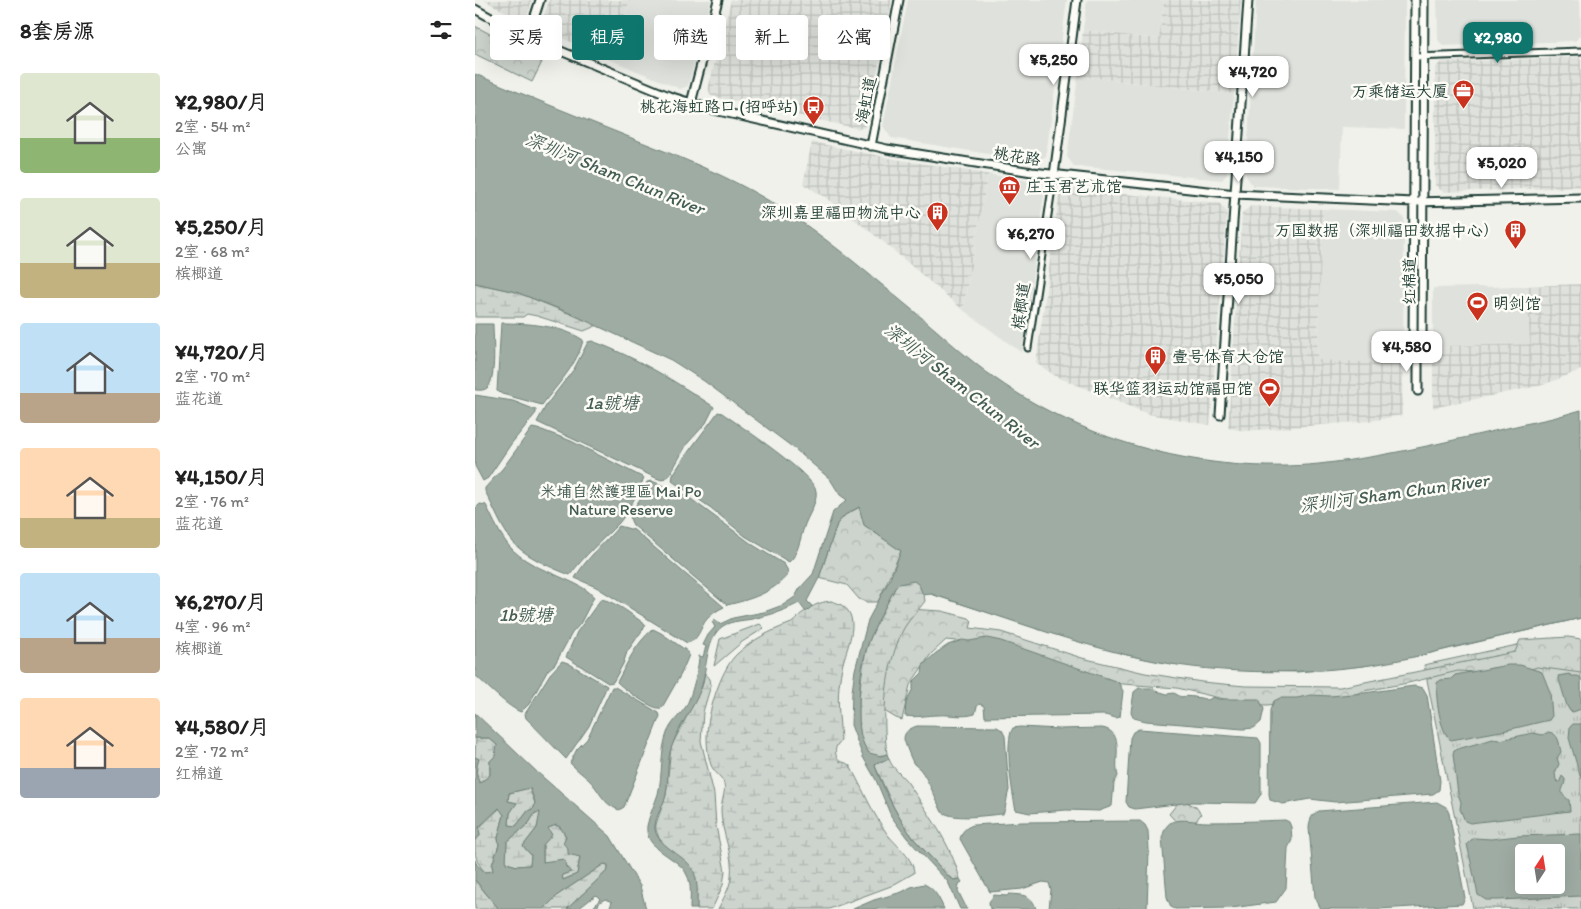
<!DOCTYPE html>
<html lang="zh">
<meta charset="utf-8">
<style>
:root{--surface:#fff;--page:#f2f2f2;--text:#222;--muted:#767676;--accent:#0f766e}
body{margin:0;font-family:Itim,"LXGW WenKai TC",sans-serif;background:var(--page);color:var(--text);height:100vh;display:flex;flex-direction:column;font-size:19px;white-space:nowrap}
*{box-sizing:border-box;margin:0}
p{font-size:16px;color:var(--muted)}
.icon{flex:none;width:28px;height:28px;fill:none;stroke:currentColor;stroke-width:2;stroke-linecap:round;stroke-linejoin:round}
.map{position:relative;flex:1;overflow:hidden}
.side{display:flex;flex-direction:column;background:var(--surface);width:475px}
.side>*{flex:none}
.banner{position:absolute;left:15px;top:15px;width:475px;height:45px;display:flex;gap:10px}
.needle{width:32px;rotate:12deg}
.buttons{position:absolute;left:1040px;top:844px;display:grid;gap:10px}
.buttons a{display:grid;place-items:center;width:50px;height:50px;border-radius:5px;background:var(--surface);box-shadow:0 5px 20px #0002;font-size:25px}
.price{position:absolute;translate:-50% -42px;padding:0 11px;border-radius:10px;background:#fff;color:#222;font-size:16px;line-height:32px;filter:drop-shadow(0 1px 2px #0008)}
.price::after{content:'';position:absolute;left:50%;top:30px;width:15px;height:11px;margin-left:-8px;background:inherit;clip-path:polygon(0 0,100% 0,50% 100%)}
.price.current{background:var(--accent);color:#fff}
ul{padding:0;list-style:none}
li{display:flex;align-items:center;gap:15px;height:125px;padding:0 20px}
li span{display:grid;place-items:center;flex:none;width:140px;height:100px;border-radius:5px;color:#555}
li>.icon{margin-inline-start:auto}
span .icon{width:60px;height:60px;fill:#fffc;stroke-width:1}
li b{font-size:21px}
h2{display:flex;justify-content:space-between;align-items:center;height:60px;padding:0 20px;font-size:21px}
.tag{padding:0 18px;border-radius:5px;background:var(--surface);box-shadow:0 5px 20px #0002;font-size:18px;line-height:45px}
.tag.current{background:var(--accent);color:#fff}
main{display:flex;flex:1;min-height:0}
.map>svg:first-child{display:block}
.built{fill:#dfe2dc}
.industrial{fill:url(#industrial-grid)}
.grass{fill:url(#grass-tufts);stroke:#768880;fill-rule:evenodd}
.forest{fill:url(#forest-crowns);stroke:#768880}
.wetland{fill:url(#wetland-marsh);stroke:#768880}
.water{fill:#9faca4;stroke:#6c8077;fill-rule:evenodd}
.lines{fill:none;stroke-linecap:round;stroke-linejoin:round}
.street-casing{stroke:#1f3d34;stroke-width:9}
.secondary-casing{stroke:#1f3d34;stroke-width:11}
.street{stroke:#fdfcf7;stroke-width:5}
.secondary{stroke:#fdfcf7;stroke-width:7}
.labels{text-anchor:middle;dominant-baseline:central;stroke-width:5;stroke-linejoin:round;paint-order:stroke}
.poi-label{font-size:16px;fill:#1f3d34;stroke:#fdfcf7;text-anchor:end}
.street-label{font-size:16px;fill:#1f3d34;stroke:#fdfcf7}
.park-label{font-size:16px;fill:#425b53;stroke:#fdfcf7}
.water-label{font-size:18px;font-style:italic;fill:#455e56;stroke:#fdfcf7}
</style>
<main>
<section class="side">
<h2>8套房源<svg class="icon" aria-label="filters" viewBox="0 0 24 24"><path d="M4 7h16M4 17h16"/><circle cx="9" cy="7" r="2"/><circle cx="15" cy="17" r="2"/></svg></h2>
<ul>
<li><span style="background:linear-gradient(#dfe7d0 65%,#8fb573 0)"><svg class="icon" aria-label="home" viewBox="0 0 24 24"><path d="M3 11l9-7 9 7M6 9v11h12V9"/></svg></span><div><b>¥2,980/月</b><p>2室 · 54 m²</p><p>公寓</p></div></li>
<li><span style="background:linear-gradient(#dfe7d0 65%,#c2b280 0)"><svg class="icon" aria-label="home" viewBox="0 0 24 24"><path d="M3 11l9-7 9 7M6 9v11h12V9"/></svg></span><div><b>¥5,250/月</b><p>2室 · 68 m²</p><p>槟榔道</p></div></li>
<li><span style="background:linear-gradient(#bfe0f5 70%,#b9a48a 0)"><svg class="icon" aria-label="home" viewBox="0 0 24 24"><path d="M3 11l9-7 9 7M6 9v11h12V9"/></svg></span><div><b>¥4,720/月</b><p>2室 · 70 m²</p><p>蓝花道</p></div></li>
<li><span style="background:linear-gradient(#ffd9b3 70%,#c2b280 0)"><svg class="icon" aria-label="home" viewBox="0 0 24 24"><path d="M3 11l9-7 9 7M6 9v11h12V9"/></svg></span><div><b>¥4,150/月</b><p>2室 · 76 m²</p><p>蓝花道</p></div></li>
<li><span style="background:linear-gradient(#bfe0f5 65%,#b9a48a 0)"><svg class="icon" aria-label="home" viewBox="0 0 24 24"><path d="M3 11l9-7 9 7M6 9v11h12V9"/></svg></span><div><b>¥6,270/月</b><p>4室 · 96 m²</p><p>槟榔道</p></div></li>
<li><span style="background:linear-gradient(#ffd9b3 70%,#9aa5b1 0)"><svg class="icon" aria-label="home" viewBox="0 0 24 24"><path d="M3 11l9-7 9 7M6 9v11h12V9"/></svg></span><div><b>¥4,580/月</b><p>2室 · 72 m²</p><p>红棉道</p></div></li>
</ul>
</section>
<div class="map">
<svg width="1106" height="909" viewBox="0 0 1106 909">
<defs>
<pattern id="industrial-grid" width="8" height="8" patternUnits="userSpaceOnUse" patternTransform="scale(1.25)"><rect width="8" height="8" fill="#dfe2dc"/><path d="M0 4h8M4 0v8" fill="none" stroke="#bfc3bd"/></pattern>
<pattern id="grass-tufts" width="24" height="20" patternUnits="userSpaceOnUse" patternTransform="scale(1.25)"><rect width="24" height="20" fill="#cdd3cd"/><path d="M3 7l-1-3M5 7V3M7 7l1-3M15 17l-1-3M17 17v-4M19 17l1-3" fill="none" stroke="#b0b6b1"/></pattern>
<pattern id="forest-crowns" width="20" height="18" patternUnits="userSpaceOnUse" patternTransform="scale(1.25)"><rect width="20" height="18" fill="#cdd3cd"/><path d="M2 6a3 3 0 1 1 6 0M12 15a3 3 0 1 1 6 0" fill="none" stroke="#b0b6b1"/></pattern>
<pattern id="wetland-marsh" width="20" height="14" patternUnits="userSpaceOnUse" patternTransform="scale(1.25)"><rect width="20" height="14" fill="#cdd3cd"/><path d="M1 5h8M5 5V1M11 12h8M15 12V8" fill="none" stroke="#b0b6b1"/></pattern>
</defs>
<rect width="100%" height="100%" fill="#f0f1eb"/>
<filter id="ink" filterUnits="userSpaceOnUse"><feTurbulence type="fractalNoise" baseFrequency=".02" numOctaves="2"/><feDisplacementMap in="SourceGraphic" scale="10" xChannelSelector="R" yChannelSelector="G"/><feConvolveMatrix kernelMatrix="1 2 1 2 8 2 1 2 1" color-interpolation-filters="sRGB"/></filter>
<g filter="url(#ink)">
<path class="built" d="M 155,0 L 236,0 L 213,86 L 205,89 L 136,60 Z
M 433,0 L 592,0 L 571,156 L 561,162 L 416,138 L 408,126 Z
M 612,0 L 689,0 L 684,39 L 608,30 Z
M 781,0 L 930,0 L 929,129 L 867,127 L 865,189 L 778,186 L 771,176 Z
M 962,0 L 1105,0 L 1106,35 L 1100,41 L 968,46 L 963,40 Z
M 603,76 L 759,94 L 752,174 L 747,180 L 599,166 L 592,157 Z
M 513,174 L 560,182 L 569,194 L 547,353 L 488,310 Z
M 848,209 L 923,212 L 929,218 L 928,364 L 842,361 Z
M 1051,286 L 1055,344 L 958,346 L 958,288 Z"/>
<path class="industrial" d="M 9,0 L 57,0 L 52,17 L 45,20 Z
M 74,0 L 155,0 L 136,60 L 71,31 L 67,21 Z
M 256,0 L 417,0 L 391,127 L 384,129 L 236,96 L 233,89 Z
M 689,0 L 766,0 L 759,94 L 603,76 L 608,30 L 684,39 Z
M 1104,57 L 1106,59 L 1106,187 L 968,192 L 960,185 L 960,68 L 966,62 Z
M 337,142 L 420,159 L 513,174 L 488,310 L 411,244 L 353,199 L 328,184 Z
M 597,189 L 744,203 L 752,212 L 735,425 L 673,414 L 582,377 L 561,363 L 584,196 Z
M 776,206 L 848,209 L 842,360 L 928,364 L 927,415 L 896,421 L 770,431 L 753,428 L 767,213 Z
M 1106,284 L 1106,370 L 1068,385 L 958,408 L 958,346 L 1055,344 L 1051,286 Z"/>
<path class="grass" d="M 1056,642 L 1106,657 L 1106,909 L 998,908 L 949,665 ZM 1049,852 L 1081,852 L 1081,885 L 1049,885 Z"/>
<path class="forest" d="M 0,26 L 67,62 L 57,82 L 0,54 Z
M 385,507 L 389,525 L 426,551 L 403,602 L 391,602 L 384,599 L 372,585 L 344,578 L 362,524 L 370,515 Z
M 433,609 L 467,611 L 494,618 L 497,621 L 495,628 L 526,632 L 607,658 L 670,673 L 727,682 L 770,686 L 865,687 L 1040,652 L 1045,640 L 1093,637 L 1106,639 L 1106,673 L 1062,667 L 1050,671 L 1014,673 L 983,671 L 933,683 L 889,691 L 864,700 L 791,705 L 770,704 L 702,688 L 634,683 L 503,643 L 471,640 L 456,654 L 435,685 L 427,720 L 421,718 L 404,708 L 404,669 Z
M 285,624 L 289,628 L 267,642 L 239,666 L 245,639 Z
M 706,799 L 721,807 L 726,814 L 718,825 L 706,827 L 694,814 Z"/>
<path class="wetland" d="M 0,283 L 41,292 L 123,325 L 109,331 L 62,316 L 52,314 L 48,317 L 0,317 Z
M 435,580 L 1106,618 L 947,655 L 888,666 L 822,672 L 778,671 L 696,664 L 652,655 L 582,635 L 453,593 L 449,595 L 450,601 C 443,611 432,621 427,632 C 410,668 407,715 412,754 C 407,756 399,757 394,753 C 375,739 387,664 393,644 C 400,625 411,606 420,588 L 424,584 Z
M 356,601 C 390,609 374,641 368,663 C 366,670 365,679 364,686 C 362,704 365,722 366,741 C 359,746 359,754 364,761 L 371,763 L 375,766 C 388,789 397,813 413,835 C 422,846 439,859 439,873 L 416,886 L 354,909 L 243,909 C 248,899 255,888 256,877 C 259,854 246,833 246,810 C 246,801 251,793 249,784 C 248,777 239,773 236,765 C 232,754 231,736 233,724 C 236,704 247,668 262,654 C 277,640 295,631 314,624 C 320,622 321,618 326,614 C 336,607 343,602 356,601 Z
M 230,673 L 235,679 L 236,685 L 228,712 L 226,741 L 239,794 L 241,826 L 250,871 L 248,885 L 237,909 L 221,909 L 221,884 L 184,838 L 180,827 L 191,795 L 196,747 L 227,687 Z
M 1,738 L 14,738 L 22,745 L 20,756 L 15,761 L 15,775 L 5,783 C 0,776 1,767 4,759 L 0,757 Z
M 414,759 C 417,768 427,775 433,783 C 453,813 476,844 485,879 L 479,880 L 474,877 L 440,840 L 430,827 L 418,806 L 400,766 L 401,763 Z
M 54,788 L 60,803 L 59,808 L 53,811 L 41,826 L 34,825 L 35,813 L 41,803 L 33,801 L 34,793 Z
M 25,808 L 29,815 L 23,838 L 24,845 L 17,865 L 18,872 L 10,872 C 0,861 0,856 0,840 L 5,836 L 4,828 Z
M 66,812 L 62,828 L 48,846 L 56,855 L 55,865 L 42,866 L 30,863 L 32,842 L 54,823 L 60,813 Z
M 81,825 C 93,831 90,844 97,854 L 105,857 L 102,874 L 88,880 L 87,875 L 95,872 L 68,863 L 68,845 L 73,828 Z
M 129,864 L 133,865 L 133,870 L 94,907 L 92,909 L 69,909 L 84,894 Z
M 0,880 L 3,884 L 24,909 L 0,909 Z"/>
<path class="water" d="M 0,74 C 49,95 99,115 149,135 C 199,155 250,174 296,202 C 350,235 398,278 447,318 C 472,339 495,361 521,379 C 611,443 733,475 844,464 C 923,456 1000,434 1078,418 L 1106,410 L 1106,618 C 1065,627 1025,637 984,646 C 953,654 920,662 888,666 C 825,674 759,674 696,664 C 614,650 535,619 456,594 L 448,595 L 444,585 L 439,581 L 424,584 L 420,588 C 411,606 400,625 393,644 C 386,665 384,687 384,709 C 384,725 384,740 394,753 L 406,756 L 412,754 L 414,759 L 401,763 L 400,766 C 410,792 422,817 439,839 C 450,852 463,864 474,877 L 479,880 L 485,879 L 487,882 L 484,884 L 483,891 L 492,909 L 485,909 L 473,882 L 432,838 L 416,816 L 401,780 L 388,757 L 376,725 L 377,692 L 380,670 L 393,620 L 415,579 L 426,551 L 389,525 L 384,507 L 370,515 L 362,524 L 344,578 L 332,601 L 337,606 L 331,612 L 324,603 C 311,610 296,615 281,618 C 271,621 257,620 248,626 C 231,637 232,667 227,685 C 220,708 204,724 197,746 C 191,761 194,779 191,795 C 189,805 180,816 180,827 C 179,844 209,855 217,868 C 224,880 222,896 222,909 L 215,909 C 215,899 217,884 212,875 C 204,856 169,851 172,826 C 174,815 180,804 183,794 C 188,774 185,752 192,733 C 196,723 204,716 210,708 C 216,699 224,667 224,656 L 228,657 L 231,646 L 228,645 L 233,635 L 240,627 L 237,622 L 239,620 L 245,624 L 258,618 L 289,612 L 308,605 L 320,597 L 325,588 L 338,574 L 358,512 L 372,500 L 365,495 L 355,479 L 320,449 L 229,381 L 196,360 L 92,312 L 41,292 L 0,283 Z
M 26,323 C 52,323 86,325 108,340 C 103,364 82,385 67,405 L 27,394 L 22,391 Z
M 0,324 L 18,324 C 18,336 22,380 12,388 C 8,391 4,390 0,390 Z
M 117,341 C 161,357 200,381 239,407 L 231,423 L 212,444 L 194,476 L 187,480 L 181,478 L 62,422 L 72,404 L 99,369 L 113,342 Z
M 0,395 L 38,401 L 61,410 L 61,413 L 36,444 L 13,478 L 8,481 L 0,466 Z
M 243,412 L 247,413 C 264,425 338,474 341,491 C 343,502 332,517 329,527 C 325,539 323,555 314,562 L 270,536 L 236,508 L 197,481 L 198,475 L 208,459 Z
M 57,428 L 67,430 L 96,441 L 169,478 C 162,493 155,510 144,523 C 127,540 109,556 95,575 C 79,569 49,556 38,542 C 26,528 19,508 10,491 L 10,488 L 28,468 Z
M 177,481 L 212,496 L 278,545 L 309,564 L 313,571 L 313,574 C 298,593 274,600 252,605 L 158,525 L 156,521 L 155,514 L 165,499 L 172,482 Z
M 5,504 L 11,505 C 17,517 22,529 29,539 C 39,556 61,567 79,574 C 91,580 110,586 119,597 L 105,624 L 97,633 L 80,664 L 73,670 L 54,704 L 46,712 C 35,709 10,684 0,675 L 0,509 Z
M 144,526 L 159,530 L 249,607 C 242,610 237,614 232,619 C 225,627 224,641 212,643 L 121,587 L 100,578 C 111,558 130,543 144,526 Z
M 126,599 C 142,602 157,615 171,625 L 152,652 L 148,664 L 138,682 L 133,683 L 91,657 L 102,632 Z
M 178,629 L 186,633 L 212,651 L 214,655 L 206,674 L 189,704 C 187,707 187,709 183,708 C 176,708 146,687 142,682 C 153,662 160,644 178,629 Z
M 512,638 L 526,641 L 643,682 L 648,691 L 645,717 L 641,718 L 630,715 L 510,717 L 509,706 L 505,704 L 502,706 L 500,714 C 487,718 475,714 463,715 C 451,715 442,718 430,716 L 431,703 L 438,688 L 438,682 L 447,673 L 448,665 L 461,653 L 473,645 L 487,640 L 494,641 Z
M 87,661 L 93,663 L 132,686 L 114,726 L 91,759 L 51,718 L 50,714 L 75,674 Z
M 1033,665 L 1045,665 L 1067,672 L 1075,692 L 1077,716 L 1074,720 L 1032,730 L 976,740 C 965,733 960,695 962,683 L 966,680 L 976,679 L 980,675 Z
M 1094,674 L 1097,676 L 1103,676 L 1106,678 L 1106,709 L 1098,712 L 1095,711 L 1092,706 L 1083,676 Z
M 939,686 L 948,688 L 952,695 L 965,781 L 964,790 L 958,794 L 860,802 L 835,799 L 808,804 L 795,800 L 794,794 L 795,710 L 799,701 L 805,698 L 822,698 L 836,695 L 855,696 L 889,693 Z
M 137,687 L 140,687 L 184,713 L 185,716 L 149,807 L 144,810 C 126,803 126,791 113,779 C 107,774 101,769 95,763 L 102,749 L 112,739 Z
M 664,688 L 677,688 L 682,691 L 692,694 L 699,693 L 706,697 C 711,695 728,698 733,700 L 738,697 L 743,699 L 784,699 L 789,709 L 786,722 L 779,728 L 768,729 L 671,721 L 659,718 L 656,712 L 659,692 Z
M 0,713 L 62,772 L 135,836 L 165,886 L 171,909 L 138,909 L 135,907 L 137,902 L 130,899 L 125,902 L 121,909 L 117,909 L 125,899 L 121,895 L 103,909 L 92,909 L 133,870 L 133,865 L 129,864 L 84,894 L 69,909 L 24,909 L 0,880 L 0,860 L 2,865 L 10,872 L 18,871 L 17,865 L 24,845 L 23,838 L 29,815 L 24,808 L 4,827 L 5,836 L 0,840 L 0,757 L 4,759 C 1,767 0,776 5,783 L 15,775 L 15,761 L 20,756 L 22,745 L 14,738 L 1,738 L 0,739 ZM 55,788 L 60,802 L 59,808 L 53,811 L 41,826 L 34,825 L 35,813 L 42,803 L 33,801 L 34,793 ZM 65,812 L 62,828 L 48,846 L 56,855 L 55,865 L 42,866 L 31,863 L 32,842 L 54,823 L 60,813 ZM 81,825 L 85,827 L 91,836 L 88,843 L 93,849 L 93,854 L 105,857 L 102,874 L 88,880 L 87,875 L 96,872 L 91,867 L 89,859 L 68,862 L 68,845 L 77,835 L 73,828 Z
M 1098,724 L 1106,724 L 1106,779 L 1094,738 L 1095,727 Z
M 442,726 L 522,727 L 527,730 L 530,736 L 534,790 C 531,798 532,806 528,814 C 510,815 482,821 467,812 C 461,800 453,779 445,769 C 443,767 441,766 439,764 C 437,762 429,741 429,739 C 429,731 436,728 442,726 Z
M 545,727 L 584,729 L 627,728 C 651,732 638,759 643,776 L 639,783 L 637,806 L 624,811 L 591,810 L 555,813 L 541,810 C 537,794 529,740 538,728 Z
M 664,729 L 783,738 L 786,743 L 786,794 L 780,803 L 717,802 L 660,809 L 654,807 L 651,802 L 655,738 L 658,732 Z
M 1073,732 C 1084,733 1084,743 1086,752 L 1082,758 L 1084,764 L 1080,773 L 1081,780 L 1084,783 L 1087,776 L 1090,779 C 1090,790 1081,791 1094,800 L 1095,811 L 995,823 L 990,821 L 985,809 L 986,802 L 983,794 L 978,754 L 979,750 L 1018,739 L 1025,740 L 1058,733 L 1068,735 Z
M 962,802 L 971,807 L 974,813 L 990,898 L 987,904 L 904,909 L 846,909 L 840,897 L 834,828 C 835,819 836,815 844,811 Z
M 810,820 L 814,822 L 816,827 L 817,840 L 813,848 L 811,888 L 801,902 L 756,908 L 700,909 L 696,907 L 692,897 L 687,838 C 689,832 690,825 697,822 C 707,818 721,822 732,822 C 758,822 784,821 810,820 Z
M 665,821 L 670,825 L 673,831 L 674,850 L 672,909 L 574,909 L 576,890 L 574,883 L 568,882 L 547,889 L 515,892 L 485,839 C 487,831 490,828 498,825 L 547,822 Z
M 1106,834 L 1106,896 L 1024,900 L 1011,900 L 1003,895 L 992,844 L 996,840 L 1000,838 L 1016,839 L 1043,836 ZM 1049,852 L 1081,852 L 1081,885 L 1049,885 Z
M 449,884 C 460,889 464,898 469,909 L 378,909 L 399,900 L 427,892 L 436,887 Z
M 534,894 C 547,895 557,894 561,909 L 515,909 L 514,902 L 519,895 L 532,896 Z"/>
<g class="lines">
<defs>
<path id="street" d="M 940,57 L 1106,51
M 553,348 L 579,175"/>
<path id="secondary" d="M 940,0 L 938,342 L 943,355
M 0,9 L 34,28 L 69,44 L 194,96 L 239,110 L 412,149 L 557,172 L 761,194 L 939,202 L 1106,198
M 53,37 L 65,0
M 216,103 L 243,0
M 396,146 L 424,0
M 579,175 L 602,0
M 943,391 L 943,355 L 947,342 L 949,0
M 745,415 L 773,0"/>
</defs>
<use href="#street" class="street-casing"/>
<use href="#secondary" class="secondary-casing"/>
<use href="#street" class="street"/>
<use href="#secondary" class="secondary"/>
</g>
</g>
<defs>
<symbol id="office-pin" viewBox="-11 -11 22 30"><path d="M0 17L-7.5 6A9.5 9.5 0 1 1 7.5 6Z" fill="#c8321e" stroke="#fdfcf7"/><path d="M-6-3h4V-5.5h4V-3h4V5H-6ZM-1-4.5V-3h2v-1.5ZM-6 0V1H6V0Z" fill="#fff"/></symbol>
<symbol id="bus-pin" viewBox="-11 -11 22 30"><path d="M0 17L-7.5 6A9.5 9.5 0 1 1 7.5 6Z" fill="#c8321e" stroke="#fdfcf7"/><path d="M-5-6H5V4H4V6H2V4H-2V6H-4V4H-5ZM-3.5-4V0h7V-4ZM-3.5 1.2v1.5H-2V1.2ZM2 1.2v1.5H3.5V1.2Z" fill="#fff"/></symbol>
<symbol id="museum-pin" viewBox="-11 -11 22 30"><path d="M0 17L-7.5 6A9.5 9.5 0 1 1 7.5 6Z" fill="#c8321e" stroke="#fdfcf7"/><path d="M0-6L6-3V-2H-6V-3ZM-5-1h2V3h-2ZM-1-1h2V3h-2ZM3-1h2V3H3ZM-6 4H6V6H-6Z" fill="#fff"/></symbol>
<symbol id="building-pin" viewBox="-11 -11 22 30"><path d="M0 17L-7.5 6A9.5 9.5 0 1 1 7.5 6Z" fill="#c8321e" stroke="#fdfcf7"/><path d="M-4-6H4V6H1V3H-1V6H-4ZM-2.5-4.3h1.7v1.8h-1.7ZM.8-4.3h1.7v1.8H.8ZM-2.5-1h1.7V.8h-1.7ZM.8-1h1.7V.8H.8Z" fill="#fff"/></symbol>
<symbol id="stadium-pin" viewBox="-11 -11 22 30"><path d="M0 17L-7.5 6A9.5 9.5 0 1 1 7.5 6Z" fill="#c8321e" stroke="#fdfcf7"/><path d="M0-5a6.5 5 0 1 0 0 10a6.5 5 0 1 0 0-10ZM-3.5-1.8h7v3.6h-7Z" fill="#fff"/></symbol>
</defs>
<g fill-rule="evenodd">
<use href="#office-pin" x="976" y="78" width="25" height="34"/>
<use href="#bus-pin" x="326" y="94" width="25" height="34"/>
<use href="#museum-pin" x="522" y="174" width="25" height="34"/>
<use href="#building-pin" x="450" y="200" width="25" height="34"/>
<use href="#building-pin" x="1028" y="218" width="25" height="34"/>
<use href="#stadium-pin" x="990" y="290" width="25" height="34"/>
<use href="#building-pin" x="668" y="344" width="25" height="34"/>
<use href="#stadium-pin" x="782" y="376" width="25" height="34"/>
</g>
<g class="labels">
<g class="poi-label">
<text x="973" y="91">万乘储运大厦</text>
<text x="323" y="106">桃花海虹路口 (招呼站)</text>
<text x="551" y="186" text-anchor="start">庄玉君艺术馆</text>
<text x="446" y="212">深圳嘉里福田物流中心</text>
<text x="1024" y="230">万国数据（深圳福田数据中心）</text>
<text x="1018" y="303" text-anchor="start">明剑馆</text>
<text x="697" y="356" text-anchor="start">壹号体育大仓馆</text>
<text x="778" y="388">联华篮羽运动馆福田馆</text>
</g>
<g class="street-label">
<text transform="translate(391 100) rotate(-79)">海虹道</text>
<text transform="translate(542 156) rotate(9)">桃花路</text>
<text transform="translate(934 281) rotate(-90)">红棉道</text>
<text transform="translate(546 306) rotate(-82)">槟榔道</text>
</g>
<g class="park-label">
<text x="146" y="491">米埔自然護理區 Mai Po<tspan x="146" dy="18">Nature Reserve</tspan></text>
</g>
<g class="water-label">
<text transform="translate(140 174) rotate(22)">深圳河 Sham Chun River</text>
<text transform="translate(487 386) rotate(38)">深圳河 Sham Chun River</text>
<text x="137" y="403">1a號塘</text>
<text transform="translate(919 493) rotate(-8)">深圳河 Sham Chun River</text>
<text x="51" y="615">1b號塘</text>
</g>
</g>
</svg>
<div class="buttons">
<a><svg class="needle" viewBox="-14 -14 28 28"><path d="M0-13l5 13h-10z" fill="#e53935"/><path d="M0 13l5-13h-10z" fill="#767676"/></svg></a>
</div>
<b class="price current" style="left:1023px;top:64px">¥2,980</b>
<b class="price" style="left:579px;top:86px">¥5,250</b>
<b class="price" style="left:778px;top:98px">¥4,720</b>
<b class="price" style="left:764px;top:183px">¥4,150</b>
<b class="price" style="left:1027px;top:189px">¥5,020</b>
<b class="price" style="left:556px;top:260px">¥6,270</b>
<b class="price" style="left:764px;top:305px">¥5,050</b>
<b class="price" style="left:932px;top:373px">¥4,580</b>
<div class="banner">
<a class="tag">买房</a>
<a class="tag current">租房</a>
<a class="tag">筛选</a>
<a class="tag">新上</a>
<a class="tag">公寓</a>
</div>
</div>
</main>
